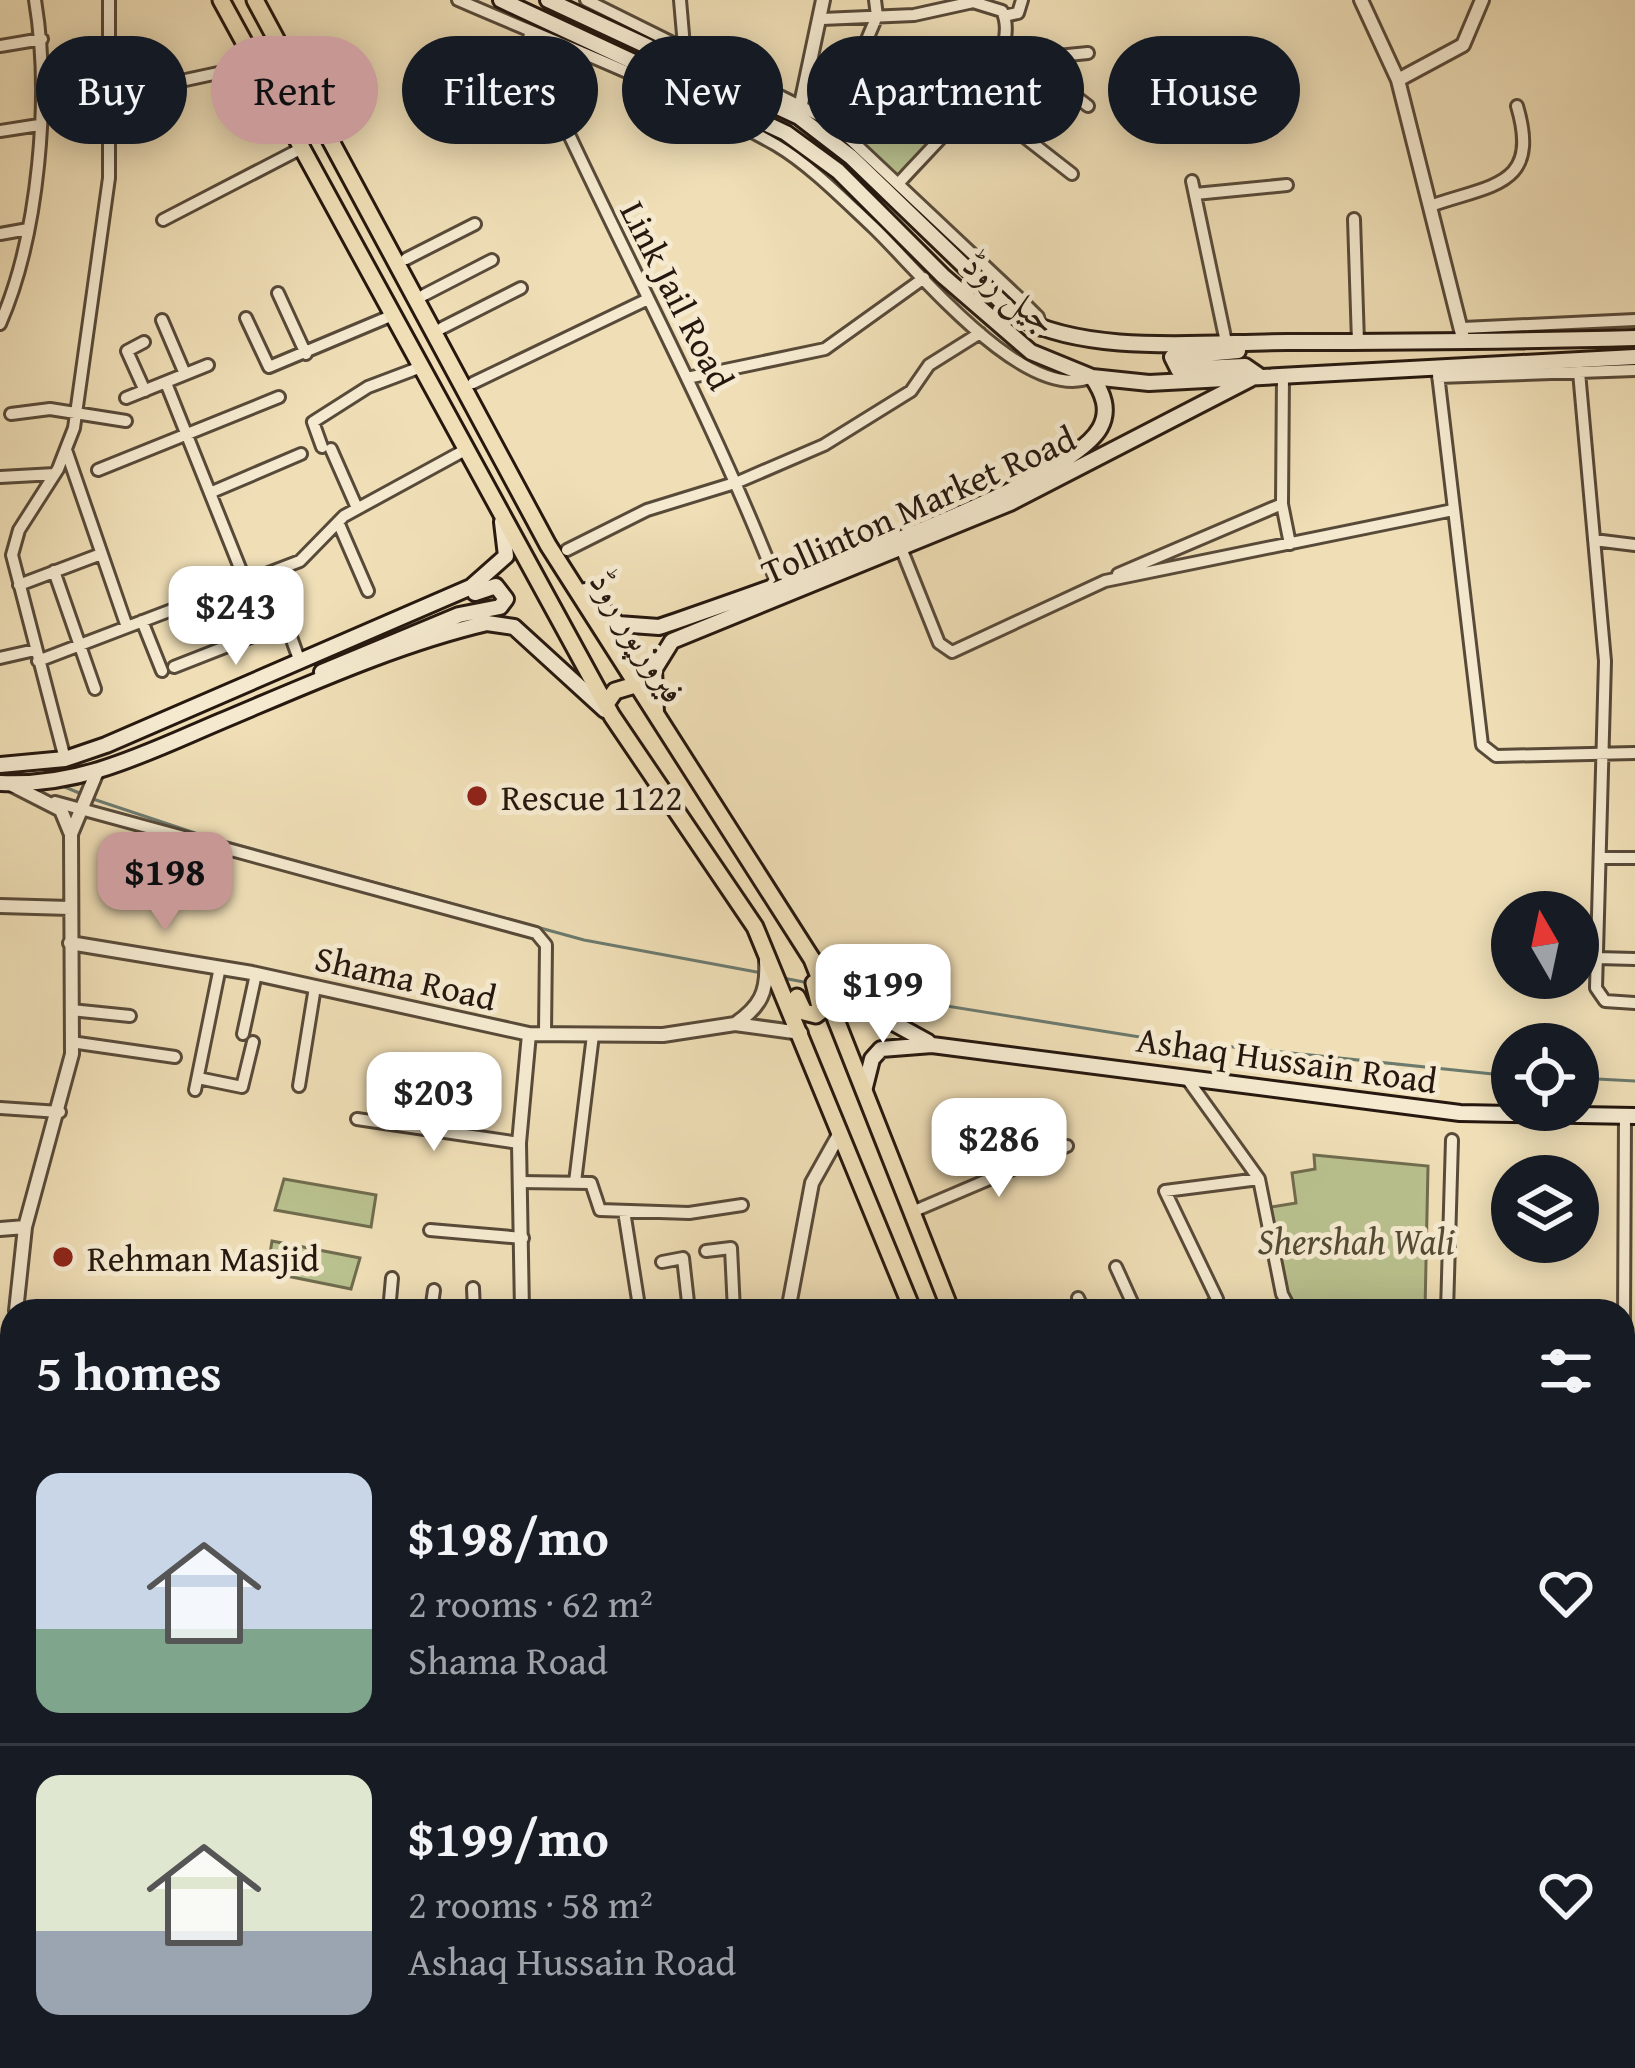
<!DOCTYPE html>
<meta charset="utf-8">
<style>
:root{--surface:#171b24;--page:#20242c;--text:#f1f3f6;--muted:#9ea1a6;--line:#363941;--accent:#c59692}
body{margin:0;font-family:"Gentium Book Plus",Amiri,serif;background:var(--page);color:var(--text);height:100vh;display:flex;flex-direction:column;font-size:45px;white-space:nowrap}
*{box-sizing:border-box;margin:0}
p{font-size:39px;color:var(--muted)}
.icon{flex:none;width:66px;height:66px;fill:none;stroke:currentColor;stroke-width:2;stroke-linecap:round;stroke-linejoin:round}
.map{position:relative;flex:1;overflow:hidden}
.sheet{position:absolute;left:0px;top:1299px;width:1635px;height:771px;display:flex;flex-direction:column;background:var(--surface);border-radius:36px 36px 0 0;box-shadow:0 6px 30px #0003}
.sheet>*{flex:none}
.banner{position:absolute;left:36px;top:36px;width:1563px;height:108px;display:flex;gap:24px}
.needle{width:78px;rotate:351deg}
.buttons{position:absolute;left:1491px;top:891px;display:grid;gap:24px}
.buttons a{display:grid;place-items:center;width:108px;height:108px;border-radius:50%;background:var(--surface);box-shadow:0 6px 30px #0003;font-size:60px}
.price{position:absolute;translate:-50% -102px;padding:0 27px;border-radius:24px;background:#fff;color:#222;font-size:39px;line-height:78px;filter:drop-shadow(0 3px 6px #0008)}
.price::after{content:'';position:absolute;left:50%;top:72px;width:36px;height:27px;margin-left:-18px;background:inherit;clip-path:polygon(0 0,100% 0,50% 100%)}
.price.selected{background:var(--accent);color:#111}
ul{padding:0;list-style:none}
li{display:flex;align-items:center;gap:36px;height:300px;padding:0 36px}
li+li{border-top:3px solid var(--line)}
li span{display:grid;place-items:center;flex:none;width:336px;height:240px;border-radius:24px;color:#555}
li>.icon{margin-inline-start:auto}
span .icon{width:144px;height:144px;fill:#fffc;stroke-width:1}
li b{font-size:51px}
h2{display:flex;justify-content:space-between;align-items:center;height:144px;padding:0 36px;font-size:51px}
.pill{padding:0 42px;border-radius:54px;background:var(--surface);box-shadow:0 6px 30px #0003;font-size:42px;line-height:108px}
.pill.selected{background:var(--accent);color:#111}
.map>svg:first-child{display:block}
.green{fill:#b9c18e;stroke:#706c4e;stroke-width:3}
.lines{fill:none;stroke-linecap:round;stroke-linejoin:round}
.stream{stroke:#6c7a6e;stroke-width:3}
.minor-casing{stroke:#584a39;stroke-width:16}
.tertiary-casing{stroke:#584a39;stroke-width:18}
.secondary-casing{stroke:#26180f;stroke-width:20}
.primary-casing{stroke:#26180f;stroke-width:21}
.minor{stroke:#f5ead0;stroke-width:10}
.tertiary{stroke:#f5ead0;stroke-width:12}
.secondary{stroke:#f5ead0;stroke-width:14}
.primary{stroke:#efdeb6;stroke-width:15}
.poi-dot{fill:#8f2418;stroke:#f5ead0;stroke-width:4.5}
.labels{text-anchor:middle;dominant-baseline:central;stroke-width:10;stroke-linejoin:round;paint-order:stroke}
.street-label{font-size:36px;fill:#26180f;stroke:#f5ead0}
.poi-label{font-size:36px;fill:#26180f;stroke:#f5ead0;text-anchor:start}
.park-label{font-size:36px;font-style:italic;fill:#524b35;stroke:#f5ead0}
</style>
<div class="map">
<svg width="1635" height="2068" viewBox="0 0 1635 2068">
<rect width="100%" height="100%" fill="#efdeb6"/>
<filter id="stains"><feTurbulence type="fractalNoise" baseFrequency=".00167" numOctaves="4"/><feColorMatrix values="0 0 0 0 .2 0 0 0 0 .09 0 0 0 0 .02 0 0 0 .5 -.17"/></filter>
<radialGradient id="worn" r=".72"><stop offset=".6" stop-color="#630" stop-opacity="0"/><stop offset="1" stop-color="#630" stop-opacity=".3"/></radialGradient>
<path class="green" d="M 908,61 L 969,101 L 900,180 L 854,135 Z
M 1314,1155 L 1428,1166 L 1425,1311 L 1291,1311 L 1265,1208 L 1296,1203 L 1292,1173 L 1315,1169 Z
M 284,1179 L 376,1195 L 371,1227 L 275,1210 Z
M 272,1241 L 360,1258 L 351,1289 L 267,1272 Z"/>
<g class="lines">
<path class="stream" d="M 0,774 L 40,776
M 60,785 L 84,795
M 93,799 L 198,834 L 584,940 L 762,973
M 783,978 L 809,983
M 866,993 L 1146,1038 L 1512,1076
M 1578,1078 L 1635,1081"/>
<defs>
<path id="minor" d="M 458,0 C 564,46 675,88 776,145 C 810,165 845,201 874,228 C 917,269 1026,406 1092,377
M 586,0 L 832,122 L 1019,298 L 1038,317 L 1041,330
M 680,0 L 684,46
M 1004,16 L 1018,13 L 1022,0
M 822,19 L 914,15 L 973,2 L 1002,11 C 1026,61 932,145 899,183
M 531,32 L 527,43 C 607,225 706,400 778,586
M 0,46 L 42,39
M 1006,48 L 1027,59 L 1088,53
M 1027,59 L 1088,106
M 111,96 L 260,64
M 973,97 L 1072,174
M 832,122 L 877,16 L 875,0
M 0,131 L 39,125
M 1192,181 L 1226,342
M 1195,194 L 1287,185
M 1430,206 C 1492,184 1541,187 1517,106
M 1354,219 L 1358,342
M 163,220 L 304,147
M 0,234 L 28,229
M 406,259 L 475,224
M 278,293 L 306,354
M 424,295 L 492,260
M 246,318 L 269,367 L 393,315
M 162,320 L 185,374
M 0,324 C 39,235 51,96 35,0
M 442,328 L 521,288
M 1463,328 L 1635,320
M 144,342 L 127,351 L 145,391
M 1437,366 L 1482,745 L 1496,756 L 1635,753
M 1579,372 L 1605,661 L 1596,988 L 1605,1001 L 1635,1003
M 1283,374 L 1282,504 L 1290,544
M 1438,377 L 1635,370
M 687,378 L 825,349 L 924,278
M 166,383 L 246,583
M 473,383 L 646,300
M 126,398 L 208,365
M 11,414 L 50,409 L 126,421
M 322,447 L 313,422 L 368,387 L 421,367
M 331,449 L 357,508
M 66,450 L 127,627
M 98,470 L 279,397
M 0,477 L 55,474
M 212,492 L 301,454
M 338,522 L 368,591
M 1594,540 L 1635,545
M 901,548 L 939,643 L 952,652 L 1105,581 L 1453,510
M 567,550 L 647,510 L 738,482 L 824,445 L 911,391 L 929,365 L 980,333
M 54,571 L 95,689
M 1118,574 L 1282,504
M 19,585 L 101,554
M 142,621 L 162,671
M 0,658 L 35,650
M 38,661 L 300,561 L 344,516 L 465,450
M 174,667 L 286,623 L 300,662
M 65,759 L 12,555 L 19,530 L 58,469 L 74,428 L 109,178 L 109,0
M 55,802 L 536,933 L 546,945 L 545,1033
M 1603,858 L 1635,858
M 1597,958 L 1635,959
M 71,1010 L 130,1016
M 243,1034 L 256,974
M 71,1042 L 175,1057
M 1185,1076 L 1259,1179 L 1282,1294 L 1291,1311
M 198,1078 L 242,1087 L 253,1042
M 299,1086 L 315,987
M 195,1090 L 220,967
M 0,1108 L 60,1112
M 1625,1116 L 1624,1325 L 1635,1379
M 357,1119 L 519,1143
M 519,1182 L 591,1183 L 600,1210 L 689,1213 L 742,1205
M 575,1182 L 593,1035
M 624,1211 L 638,1300
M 912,1212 L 1067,1146
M 430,1230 L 523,1238
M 706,1251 L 731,1248 L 734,1311
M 662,1262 L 683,1258 L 689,1311
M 1116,1267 L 1136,1311
M 473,1288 L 474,1311
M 1078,1298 L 1084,1311
M 1045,1308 L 1046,1311
M 389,1311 L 392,1278
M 431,1311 L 434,1290
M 1206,1311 L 1217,1299 L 1165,1191 L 1259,1179
M 1447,1311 L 1452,1140
M 9,1600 L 12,1646
M 0,1750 L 12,1749
M 0,1826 L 12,1826
M 0,1882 L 12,1883
M 1623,2013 L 1635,2042
M 892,2058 L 893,2068
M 944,2058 L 945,2068
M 1027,2058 L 1028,2068
M 1067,2058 L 1068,2068
M 1099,2058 L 1101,2068
M 1145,2058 L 1148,2068
M 1432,2058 L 1437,2068
M 0,2062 L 12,2004
M 501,2062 L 575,2061
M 21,2068 L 23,2063 L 43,2068
M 60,2068 L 64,2058
M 125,2068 L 130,2058
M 185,2068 L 189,2058
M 247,2068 L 251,2058
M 612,2068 L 614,2058
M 797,2068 L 798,2058
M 1459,2068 L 1483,2058"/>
<path id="tertiary" d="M 1361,0 L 1398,80 L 1464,342
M 1398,80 L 1463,45 L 1482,0
M 801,104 L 823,0
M 10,784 L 61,810 L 70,832
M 0,906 L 70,908
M 70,943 L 252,973 L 529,1034 L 663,1035 L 735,1024 L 801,1033
M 735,1024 C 760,1007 768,992 766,961
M 0,1229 L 25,1227
M 16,1311 L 25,1227 L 72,1054 L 71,834 L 96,774
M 522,1311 L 519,1143 L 529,1034
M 788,1311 L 812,1183 L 840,1133
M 0,1409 L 12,1355
M 0,1560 L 12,1572
M 0,1936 L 12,1937
M 157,2058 L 164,2068
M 295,2068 L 299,2058
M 668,2068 L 671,2058"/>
<path id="secondary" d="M 501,0 L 786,133 L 838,171 L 943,276 L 1031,352 L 1092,377 L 1149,383 L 1635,357
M 548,0 L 799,117 L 851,157 L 1016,316 C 1089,356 1204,342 1287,342 C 1403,342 1519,341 1635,338
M 585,591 L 618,624 L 659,627 C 737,600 1066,490 1100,428 C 1110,410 1103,393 1092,377
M 322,672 L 459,615 L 500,607 L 506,599 L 496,586 L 475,593
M 656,713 L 654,670 L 672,641 L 1010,503 L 1258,375 L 1245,366 L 1178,369 L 1172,357 L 1238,351
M 0,765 L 65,759 L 106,745 L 471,587 L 506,556 L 502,522
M 0,783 C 81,787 146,753 219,722 C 305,686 397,644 487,623 L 514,627 L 605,710
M 812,959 L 890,1021 L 928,1042
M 864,1091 L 872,1059 L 881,1049 L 932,1045 L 1460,1113 L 1635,1116"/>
<path id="primary" d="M 221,0 L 612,716 L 755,927 L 913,1311
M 255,0 L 548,545 L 812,959 L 951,1311
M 606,704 L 615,691 L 635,685
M 797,997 L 804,1012 L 816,1015 L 821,1011 L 814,983
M 1239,2058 L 1243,2068
M 1274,2058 L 1279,2068"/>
</defs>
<use href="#minor" class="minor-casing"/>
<use href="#tertiary" class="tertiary-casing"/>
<use href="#secondary" class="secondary-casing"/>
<use href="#primary" class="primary-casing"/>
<use href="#minor" class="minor"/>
<use href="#tertiary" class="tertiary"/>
<use href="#secondary" class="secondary"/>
<use href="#primary" class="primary"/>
</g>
<g class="poi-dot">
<circle cx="477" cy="796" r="12"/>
<circle cx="63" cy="1257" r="12"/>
</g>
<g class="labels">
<g class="street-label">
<text transform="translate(1011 292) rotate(39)">جیل روڈ</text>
<text transform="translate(678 295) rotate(63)">Link Jail Road</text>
<text transform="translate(918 504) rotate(-24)">Tollinton Market Road</text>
<text transform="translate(639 636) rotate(58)">فیروزپور روڈ</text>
<text transform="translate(406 977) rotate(13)">Shama Road</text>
<text transform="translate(1287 1059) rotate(8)">Ashaq Hussain Road</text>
</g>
<g class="poi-label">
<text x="501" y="796">Rescue 1122</text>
<text x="87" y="1257">Rehman Masjid</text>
</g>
<g class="park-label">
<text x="1356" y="1240">Shershah Wali</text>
</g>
</g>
<rect width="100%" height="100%" filter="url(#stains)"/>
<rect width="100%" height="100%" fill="url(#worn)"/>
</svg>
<div class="buttons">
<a><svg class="needle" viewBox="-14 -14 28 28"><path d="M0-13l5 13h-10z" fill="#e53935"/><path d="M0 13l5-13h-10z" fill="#9ea1a6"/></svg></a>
<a><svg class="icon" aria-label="locate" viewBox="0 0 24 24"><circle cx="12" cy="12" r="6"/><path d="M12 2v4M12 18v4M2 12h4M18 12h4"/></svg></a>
<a><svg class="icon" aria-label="layers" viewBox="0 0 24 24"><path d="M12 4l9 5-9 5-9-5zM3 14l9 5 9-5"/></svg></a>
</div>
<b class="price" style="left:236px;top:668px">$243</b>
<b class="price selected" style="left:165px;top:934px">$198</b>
<b class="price" style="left:883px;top:1046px">$199</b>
<b class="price" style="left:434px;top:1154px">$203</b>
<b class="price" style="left:999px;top:1200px">$286</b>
<div class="banner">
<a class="pill">Buy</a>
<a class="pill selected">Rent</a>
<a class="pill">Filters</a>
<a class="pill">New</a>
<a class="pill">Apartment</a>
<a class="pill">House</a>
</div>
<section class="sheet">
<h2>5 homes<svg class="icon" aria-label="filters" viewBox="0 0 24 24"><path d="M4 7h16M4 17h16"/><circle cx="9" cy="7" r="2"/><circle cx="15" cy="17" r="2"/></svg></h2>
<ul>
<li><span style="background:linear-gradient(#c9d6e8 65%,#7fa58c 0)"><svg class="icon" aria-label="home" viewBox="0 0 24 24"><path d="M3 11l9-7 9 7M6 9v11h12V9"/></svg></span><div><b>$198/mo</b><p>2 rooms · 62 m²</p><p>Shama Road</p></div><svg class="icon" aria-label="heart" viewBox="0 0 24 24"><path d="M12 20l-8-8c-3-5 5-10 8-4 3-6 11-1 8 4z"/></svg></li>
<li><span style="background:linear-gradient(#dfe7d0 65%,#9aa5b1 0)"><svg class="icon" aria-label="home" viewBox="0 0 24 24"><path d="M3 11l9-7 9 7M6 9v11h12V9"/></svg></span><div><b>$199/mo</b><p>2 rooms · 58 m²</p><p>Ashaq Hussain Road</p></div><svg class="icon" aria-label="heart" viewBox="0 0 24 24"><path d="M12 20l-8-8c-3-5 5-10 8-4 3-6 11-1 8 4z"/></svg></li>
</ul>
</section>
</div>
